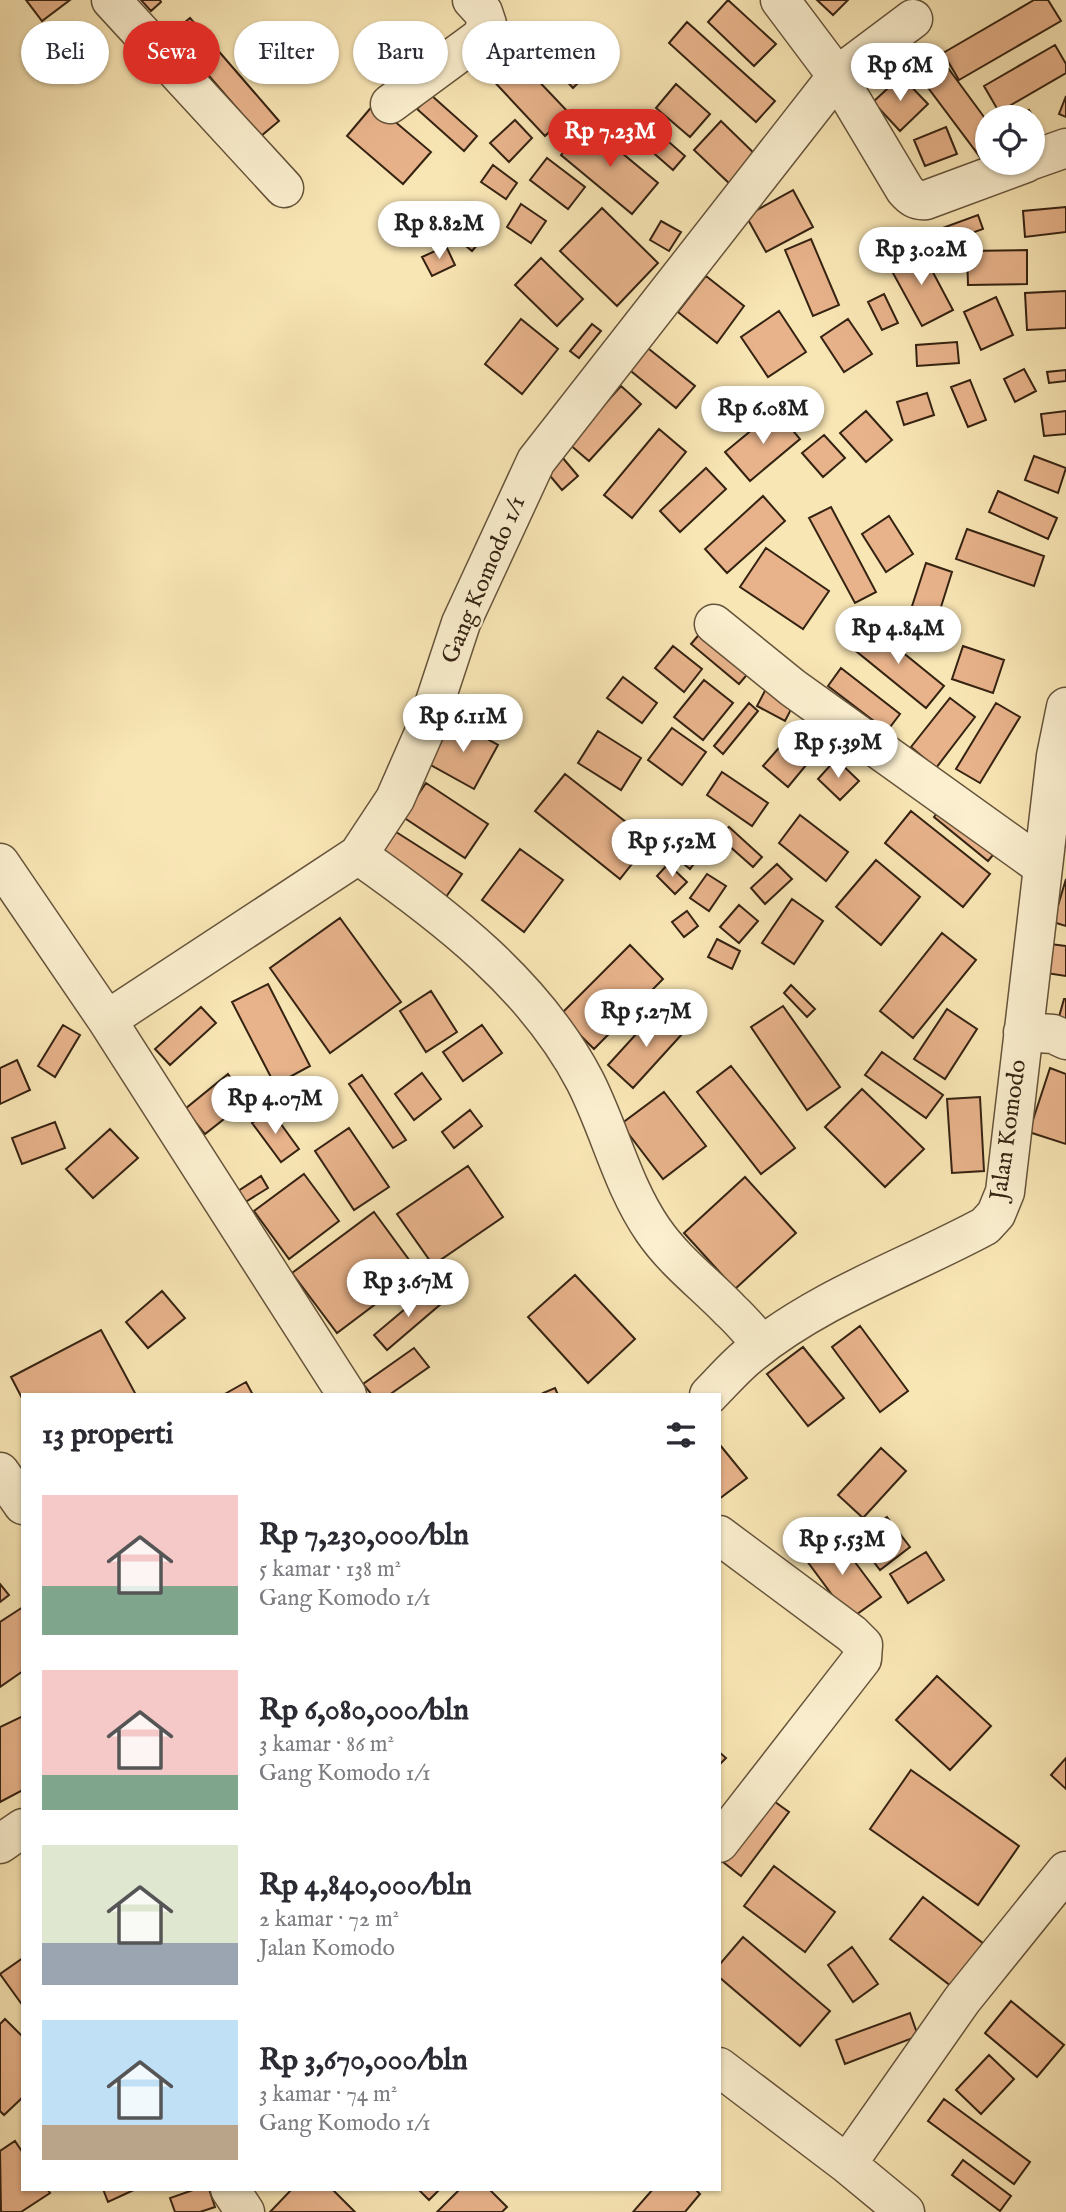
<!DOCTYPE html>
<html lang="id">
<meta charset="utf-8">
<style>
:root{--surface:#fff;--page:#f7f7f7;--text:#2b2b33;--muted:#7c7c81;--accent:#d93025}
body{margin:0;font-family:"IM FELL English",serif;background:var(--page);color:var(--text);height:100vh;display:flex;flex-direction:column;font-size:26px;white-space:nowrap}
*{box-sizing:border-box;margin:0}
p{font-size:23px;color:var(--muted)}
.icon{flex:none;width:38px;height:38px;fill:none;stroke:currentColor;stroke-width:2;stroke-linecap:round;stroke-linejoin:round}
.map{position:relative;flex:1;overflow:hidden}
.sheet{position:absolute;left:21px;top:1393px;width:700px;height:798px;display:flex;flex-direction:column;background:var(--surface);border-radius:0px;box-shadow:0 2px 5px #0004}
.sheet>*{flex:none}
.hud{position:absolute;left:21px;top:21px;width:700px;height:63px;display:flex;gap:14px}
.fabs{position:absolute;left:975px;top:105px;display:grid;gap:14px}
.fabs a{display:grid;place-items:center;width:70px;height:70px;border-radius:50%;background:var(--surface);box-shadow:0 2px 5px #0004;font-size:35px}
.price{position:absolute;translate:-50% -60px;padding:0 16px;border-radius:24px;background:#fff;color:#222;font-size:23px;line-height:46px;filter:drop-shadow(0 2px 4px #0008)}
.price::after{content:'';position:absolute;left:50%;top:42px;width:21px;height:16px;margin-left:-10px;background:inherit;clip-path:polygon(0 0,100% 0,50% 100%)}
.price.selected{background:var(--accent);color:#fff}
ul{padding:0;list-style:none}
li{display:flex;align-items:center;gap:21px;height:175px;padding:0 21px}
li span{display:grid;place-items:center;flex:none;width:196px;height:140px;border-radius:0px;color:#555}
li>.icon{margin-inline-start:auto}
span .icon{width:84px;height:84px;fill:#fffc;stroke-width:1}
li b{font-size:30px}
h2{display:flex;justify-content:space-between;align-items:center;height:84px;padding:0 21px;font-size:30px}
.tag{padding:0 24px;border-radius:32px;background:var(--surface);box-shadow:0 2px 5px #0004;font-size:24px;line-height:63px}
.tag.selected{background:var(--accent);color:#fff}
.map>svg:first-child{display:block}
.building{fill:#e8b38b;stroke:#352312;stroke-width:2}
.lines{fill:none;stroke-linecap:round;stroke-linejoin:round}
.minor-casing{stroke:#66543b;stroke-width:41}
.minor{stroke:#fbefcf;stroke-width:38}
.labels{text-anchor:middle;dominant-baseline:central;stroke-width:5;stroke-linejoin:round;paint-order:stroke}
.street-label{font-size:24px;fill:#352312;stroke:#fbefcf}
</style>
<div class="map">
<svg width="1066" height="2212" viewBox="0 0 1066 2212">
<rect width="100%" height="100%" fill="#f9e6b5"/>
<filter id="stains"><feTurbulence type="fractalNoise" baseFrequency=".00286" numOctaves="4"/><feColorMatrix values="0 0 0 0 .2 0 0 0 0 .09 0 0 0 0 .02 0 0 0 .5 -.17"/></filter>
<radialGradient id="worn" r=".72"><stop offset=".6" stop-color="#630" stop-opacity="0"/><stop offset="1" stop-color="#630" stop-opacity=".3"/></radialGradient>
<path class="building" d="M 26,0 L 70,0 L 42,21 Z
M 141,0 L 160,0 L 161,2 L 151,11 Z
M 728,0 L 776,44 L 754,66 L 708,22 Z
M 817,0 L 848,0 L 833,15 Z
M 1034,0 L 1048,0 L 1061,21 L 959,80 L 943,53 Z
M 190,18 L 279,121 L 261,136 L 172,33 Z
M 687,22 L 775,101 L 756,122 L 669,43 Z
M 565,43 L 590,71 L 573,88 L 547,60 Z
M 1055,45 L 1066,64 L 1066,73 L 999,112 L 984,86 Z
M 511,52 L 569,113 L 545,136 L 487,74 Z
M 937,53 L 987,121 L 986,165 L 914,69 Z
M 901,76 L 928,104 L 900,131 L 873,102 Z
M 676,84 L 710,114 L 690,137 L 656,108 Z
M 431,95 L 477,136 L 464,151 L 417,109 Z
M 1066,96 L 1066,117 L 1059,114 Z
M 374,104 L 431,152 L 403,184 L 347,136 Z
M 1029,110 L 1042,130 L 1032,137 L 1032,117 L 1018,117 Z
M 638,115 L 685,156 L 673,170 L 626,129 Z
M 515,120 L 532,138 L 509,162 L 490,143 Z
M 721,121 L 758,157 L 731,185 L 694,150 Z
M 587,124 L 658,183 L 632,214 L 561,155 Z
M 946,127 L 957,154 L 925,166 L 914,140 Z
M 547,158 L 585,187 L 568,209 L 530,180 Z
M 493,165 L 517,183 L 506,199 L 481,182 Z
M 793,190 L 813,227 L 766,252 L 746,216 Z
M 521,204 L 546,221 L 531,243 L 507,227 Z
M 1066,207 L 1066,232 L 1025,237 L 1023,211 Z
M 602,208 L 658,263 L 617,306 L 560,251 Z
M 464,215 L 486,235 L 472,251 L 449,232 Z
M 978,215 L 983,229 L 931,248 L 926,234 Z
M 661,221 L 681,232 L 669,251 L 650,240 Z
M 811,239 L 839,305 L 813,316 L 785,250 Z
M 446,246 L 455,265 L 432,276 L 422,257 Z
M 920,248 L 953,310 L 922,326 L 888,264 Z
M 1027,250 L 1027,284 L 968,285 L 967,251 Z
M 541,258 L 583,299 L 557,326 L 515,285 Z
M 706,276 L 744,306 L 717,343 L 678,312 Z
M 1066,291 L 1066,328 L 1027,330 L 1025,293 Z
M 884,294 L 898,323 L 882,330 L 868,302 Z
M 996,297 L 1013,335 L 981,350 L 964,312 Z
M 779,311 L 806,352 L 768,377 L 741,337 Z
M 521,319 L 558,349 L 522,394 L 485,364 Z
M 848,319 L 872,354 L 844,372 L 821,337 Z
M 592,324 L 601,331 L 579,358 L 570,351 Z
M 957,342 L 959,363 L 917,366 L 916,345 Z
M 644,345 L 695,386 L 676,408 L 626,367 Z
M 1024,369 L 1036,391 L 1015,402 L 1004,379 Z
M 1066,370 L 1066,381 L 1049,383 L 1047,372 Z
M 970,380 L 986,420 L 968,427 L 951,387 Z
M 621,386 L 641,404 L 589,461 L 569,444 Z
M 927,393 L 934,415 L 904,425 L 897,402 Z
M 776,410 L 800,439 L 750,481 L 725,452 Z
M 866,411 L 892,440 L 866,462 L 840,433 Z
M 1066,411 L 1066,434 L 1044,436 L 1041,414 Z
M 659,429 L 686,452 L 632,518 L 604,495 Z
M 824,435 L 845,458 L 823,477 L 802,453 Z
M 1034,456 L 1066,468 L 1058,493 L 1025,480 Z
M 562,457 L 578,476 L 562,490 L 545,470 Z
M 706,468 L 726,489 L 680,532 L 660,511 Z
M 998,491 L 1057,518 L 1048,539 L 989,512 Z
M 763,496 L 785,521 L 727,573 L 705,549 Z
M 831,507 L 876,592 L 855,603 L 809,518 Z
M 889,516 L 913,554 L 886,572 L 862,534 Z
M 967,529 L 1044,556 L 1034,586 L 956,559 Z
M 766,548 L 829,591 L 803,629 L 740,587 Z
M 926,563 L 952,572 L 929,645 L 902,637 Z
M 869,625 L 944,686 L 926,708 L 851,647 Z
M 703,630 L 751,670 L 739,684 L 691,644 Z
M 673,646 L 702,669 L 684,692 L 655,668 Z
M 963,646 L 1004,660 L 993,693 L 952,679 Z
M 841,668 L 900,714 L 887,731 L 828,686 Z
M 623,677 L 657,703 L 642,723 L 607,698 Z
M 704,680 L 733,703 L 703,740 L 674,717 Z
M 768,685 L 796,700 L 785,721 L 757,706 Z
M 950,698 L 975,717 L 936,768 L 911,747 Z
M 749,703 L 758,711 L 723,754 L 714,746 Z
M 996,703 L 1020,717 L 980,783 L 956,769 Z
M 809,715 L 842,736 L 836,746 L 803,724 Z
M 453,720 L 498,745 L 474,789 L 429,764 Z
M 672,728 L 706,752 L 682,785 L 648,760 Z
M 598,731 L 641,758 L 621,790 L 578,763 Z
M 792,733 L 816,753 L 788,787 L 763,766 Z
M 836,759 L 859,781 L 840,800 L 818,779 Z
M 722,772 L 768,803 L 752,826 L 707,795 Z
M 565,774 L 650,841 L 620,879 L 535,811 Z
M 426,783 L 488,824 L 465,858 L 403,817 Z
M 943,805 L 998,849 L 988,861 L 934,817 Z
M 911,811 L 990,874 L 963,907 L 885,843 Z
M 800,815 L 848,852 L 826,881 L 779,843 Z
M 729,827 L 762,857 L 753,867 L 719,837 Z
M 678,829 L 705,849 L 690,869 L 664,848 Z
M 393,830 L 462,874 L 446,897 L 378,852 Z
M 520,849 L 563,880 L 524,932 L 482,900 Z
M 876,860 L 920,897 L 881,945 L 836,907 Z
M 668,864 L 687,882 L 675,894 L 657,876 Z
M 777,864 L 792,879 L 765,904 L 751,888 Z
M 707,874 L 726,886 L 709,911 L 690,898 Z
M 1066,879 L 1066,926 L 1053,922 Z
M 792,899 L 823,921 L 794,964 L 762,943 Z
M 739,905 L 758,921 L 739,943 L 720,927 Z
M 687,911 L 698,926 L 684,937 L 672,922 Z
M 340,918 L 401,1002 L 330,1053 L 270,968 Z
M 942,933 L 976,960 L 913,1038 L 880,1011 Z
M 717,939 L 740,951 L 732,969 L 708,957 Z
M 1050,944 L 1066,946 L 1066,976 L 1046,973 Z
M 630,945 L 663,979 L 594,1049 L 560,1015 Z
M 268,984 L 310,1066 L 275,1085 L 232,1002 Z
M 791,985 L 815,1009 L 807,1017 L 784,993 Z
M 431,991 L 457,1032 L 426,1052 L 400,1011 Z
M 1064,999 L 1066,999 L 1066,1027 L 1057,1024 Z
M 783,1006 L 840,1087 L 807,1110 L 751,1027 Z
M 201,1007 L 216,1023 L 170,1065 L 155,1049 Z
M 947,1009 L 977,1029 L 945,1079 L 914,1059 Z
M 658,1010 L 683,1033 L 633,1088 L 608,1065 Z
M 63,1025 L 80,1035 L 55,1077 L 38,1066 Z
M 482,1025 L 502,1053 L 463,1081 L 443,1052 Z
M 882,1052 L 943,1095 L 926,1118 L 865,1075 Z
M 17,1060 L 30,1090 L 0,1104 L 0,1068 Z
M 731,1066 L 795,1148 L 761,1174 L 697,1092 Z
M 1050,1068 L 1066,1074 L 1066,1144 L 1029,1132 Z
M 422,1073 L 441,1099 L 414,1120 L 395,1094 Z
M 228,1074 L 248,1100 L 205,1134 L 185,1109 Z
M 362,1075 L 406,1140 L 393,1148 L 349,1084 Z
M 862,1089 L 924,1149 L 885,1187 L 825,1127 Z
M 664,1092 L 706,1146 L 663,1179 L 621,1124 Z
M 980,1097 L 984,1171 L 952,1173 L 947,1099 Z
M 270,1109 L 299,1149 L 281,1162 L 252,1123 Z
M 470,1110 L 482,1126 L 454,1148 L 442,1132 Z
M 55,1122 L 65,1148 L 22,1164 L 12,1138 Z
M 349,1128 L 389,1187 L 354,1210 L 315,1151 Z
M 110,1129 L 138,1158 L 93,1198 L 66,1169 Z
M 468,1166 L 503,1217 L 433,1265 L 397,1214 Z
M 304,1174 L 339,1221 L 289,1259 L 254,1211 Z
M 261,1176 L 268,1188 L 239,1206 L 232,1195 Z
M 745,1177 L 796,1233 L 735,1289 L 684,1233 Z
M 374,1212 L 418,1272 L 337,1333 L 292,1273 Z
M 575,1275 L 635,1339 L 588,1383 L 528,1317 Z
M 430,1288 L 442,1303 L 387,1350 L 374,1335 Z
M 162,1291 L 185,1318 L 148,1348 L 126,1322 Z
M 860,1326 L 908,1391 L 880,1412 L 832,1347 Z
M 101,1330 L 136,1395 L 23,1395 L 23,1400 L 11,1377 Z
M 803,1347 L 844,1398 L 808,1426 L 767,1374 Z
M 414,1348 L 429,1367 L 389,1395 L 372,1395 L 363,1384 Z
M 246,1382 L 253,1395 L 223,1395 Z
M 555,1388 L 558,1395 L 544,1395 L 543,1393 Z
M 720,1445 L 747,1478 L 719,1499 L 719,1446 Z
M 881,1448 L 906,1471 L 863,1518 L 838,1495 Z
M 887,1517 L 910,1547 L 880,1570 L 857,1540 Z
M 834,1534 L 881,1597 L 850,1619 L 804,1557 Z
M 926,1552 L 944,1580 L 908,1603 L 890,1574 Z
M 0,1584 L 9,1595 L 0,1602 Z
M 23,1607 L 23,1671 L 0,1687 L 0,1622 Z
M 937,1676 L 991,1726 L 950,1770 L 896,1720 Z
M 23,1716 L 23,1790 L 0,1802 L 0,1727 Z
M 719,1752 L 726,1758 L 719,1765 Z
M 1066,1758 L 1066,1789 L 1051,1775 Z
M 911,1770 L 1019,1846 L 978,1905 L 870,1829 Z
M 771,1799 L 789,1812 L 741,1876 L 723,1862 Z
M 774,1866 L 835,1912 L 805,1952 L 744,1906 Z
M 923,1897 L 984,1944 L 951,1986 L 890,1939 Z
M 743,1937 L 830,2011 L 800,2046 L 719,1977 L 719,1965 Z
M 852,1947 L 878,1984 L 853,2002 L 828,1965 Z
M 23,1958 L 23,2006 L 0,1974 Z
M 1011,2001 L 1064,2045 L 1037,2077 L 985,2033 Z
M 910,2013 L 918,2036 L 845,2064 L 836,2040 Z
M 5,2019 L 23,2037 L 23,2097 L 4,2115 L 0,2111 L 0,2024 Z
M 989,2055 L 1014,2079 L 981,2114 L 956,2090 Z
M 944,2099 L 1030,2162 L 1014,2184 L 928,2121 Z
M 15,2141 L 23,2153 L 23,2189 L 47,2189 L 50,2193 L 21,2212 L 1,2212 L 0,2151 Z
M 963,2160 L 1011,2196 L 1000,2211 L 952,2175 Z
M 103,2189 L 136,2189 L 108,2202 Z
M 196,2189 L 209,2189 L 215,2207 L 200,2212 L 175,2212 L 170,2198 Z
M 292,2189 L 332,2189 L 355,2212 L 270,2212 Z
M 418,2189 L 440,2189 L 429,2200 Z
M 460,2189 L 489,2189 L 507,2207 L 502,2212 L 437,2212 Z
M 653,2189 L 695,2189 L 700,2194 L 685,2212 L 633,2212 Z"/>
<g class="lines">
<defs>
<path id="minor" d="M 111,0 L 284,188
M 780,0 L 837,76 L 905,190 C 911,197 916,201 926,200 L 1026,163
M 390,104 L 481,37 L 487,24 L 483,12 L 472,0
M 1032,160 L 1066,148
M 714,624 L 793,688 L 1043,867
M 358,855 C 445,916 535,985 585,1081 C 610,1130 622,1185 653,1230 C 675,1262 704,1283 730,1310 C 742,1321 752,1333 762,1345
M 0,863 L 107,1020
M 1023,1032 L 1053,1034 L 1066,1040
M 347,1395 L 107,1020 L 358,855 L 395,799 L 427,726 L 461,623 L 536,461 L 837,76 L 913,19
M 709,1395 C 723,1381 736,1365 752,1353 C 821,1297 907,1268 985,1226 L 996,1214 L 1005,1192 L 1056,756 L 1066,707
M 0,1472 L 23,1505
M 719,1535 L 852,1634 L 863,1645 L 862,1659 L 719,1843
M 0,1844 L 23,1828
M 719,2067 L 847,2164 L 905,2212
M 847,2164 L 962,2000 L 1066,1871
M 230,2189 L 245,2212"/>
</defs>
<use href="#minor" class="minor-casing"/>
<use href="#minor" class="minor"/>
</g>
<g class="labels">
<g class="street-label">
<text transform="translate(484 580) rotate(-67)">Gang Komodo 1/1</text>
<text transform="translate(1009 1130) rotate(-82)">Jalan Komodo</text>
</g>
</g>
<rect width="100%" height="100%" filter="url(#stains)"/>
<rect width="100%" height="100%" fill="url(#worn)"/>
</svg>
<div class="fabs">
<a><svg class="icon" aria-label="locate" viewBox="0 0 24 24"><circle cx="12" cy="12" r="6"/><path d="M12 2v4M12 18v4M2 12h4M18 12h4"/></svg></a>
</div>
<b class="price" style="left:900px;top:103px">Rp 6M</b>
<b class="price selected" style="left:610px;top:169px">Rp 7.23M</b>
<b class="price" style="left:439px;top:261px">Rp 8.82M</b>
<b class="price" style="left:921px;top:287px">Rp 3.02M</b>
<b class="price" style="left:763px;top:446px">Rp 6.08M</b>
<b class="price" style="left:898px;top:666px">Rp 4.84M</b>
<b class="price" style="left:463px;top:754px">Rp 6.11M</b>
<b class="price" style="left:838px;top:780px">Rp 5.39M</b>
<b class="price" style="left:672px;top:879px">Rp 5.52M</b>
<b class="price" style="left:646px;top:1049px">Rp 5.27M</b>
<b class="price" style="left:275px;top:1136px">Rp 4.07M</b>
<b class="price" style="left:408px;top:1319px">Rp 3.67M</b>
<b class="price" style="left:842px;top:1577px">Rp 5.53M</b>
<div class="hud">
<a class="tag">Beli</a>
<a class="tag selected">Sewa</a>
<a class="tag">Filter</a>
<a class="tag">Baru</a>
<a class="tag">Apartemen</a>
</div>
<section class="sheet">
<h2>13 properti<svg class="icon" aria-label="filters" viewBox="0 0 24 24"><path d="M4 7h16M4 17h16"/><circle cx="9" cy="7" r="2"/><circle cx="15" cy="17" r="2"/></svg></h2>
<ul>
<li><span style="background:linear-gradient(#f6c9c9 65%,#7fa58c 0)"><svg class="icon" aria-label="home" viewBox="0 0 24 24"><path d="M3 11l9-7 9 7M6 9v11h12V9"/></svg></span><div><b>Rp 7,230,000/bln</b><p>5 kamar · 138 m²</p><p>Gang Komodo 1/1</p></div></li>
<li><span style="background:linear-gradient(#f6c9c9 75%,#7fa58c 0)"><svg class="icon" aria-label="home" viewBox="0 0 24 24"><path d="M3 11l9-7 9 7M6 9v11h12V9"/></svg></span><div><b>Rp 6,080,000/bln</b><p>3 kamar · 86 m²</p><p>Gang Komodo 1/1</p></div></li>
<li><span style="background:linear-gradient(#dfe7d0 70%,#9aa5b1 0)"><svg class="icon" aria-label="home" viewBox="0 0 24 24"><path d="M3 11l9-7 9 7M6 9v11h12V9"/></svg></span><div><b>Rp 4,840,000/bln</b><p>2 kamar · 72 m²</p><p>Jalan Komodo</p></div></li>
<li><span style="background:linear-gradient(#bfe0f5 75%,#b9a48a 0)"><svg class="icon" aria-label="home" viewBox="0 0 24 24"><path d="M3 11l9-7 9 7M6 9v11h12V9"/></svg></span><div><b>Rp 3,670,000/bln</b><p>3 kamar · 74 m²</p><p>Gang Komodo 1/1</p></div></li>
</ul>
</section>
</div>
